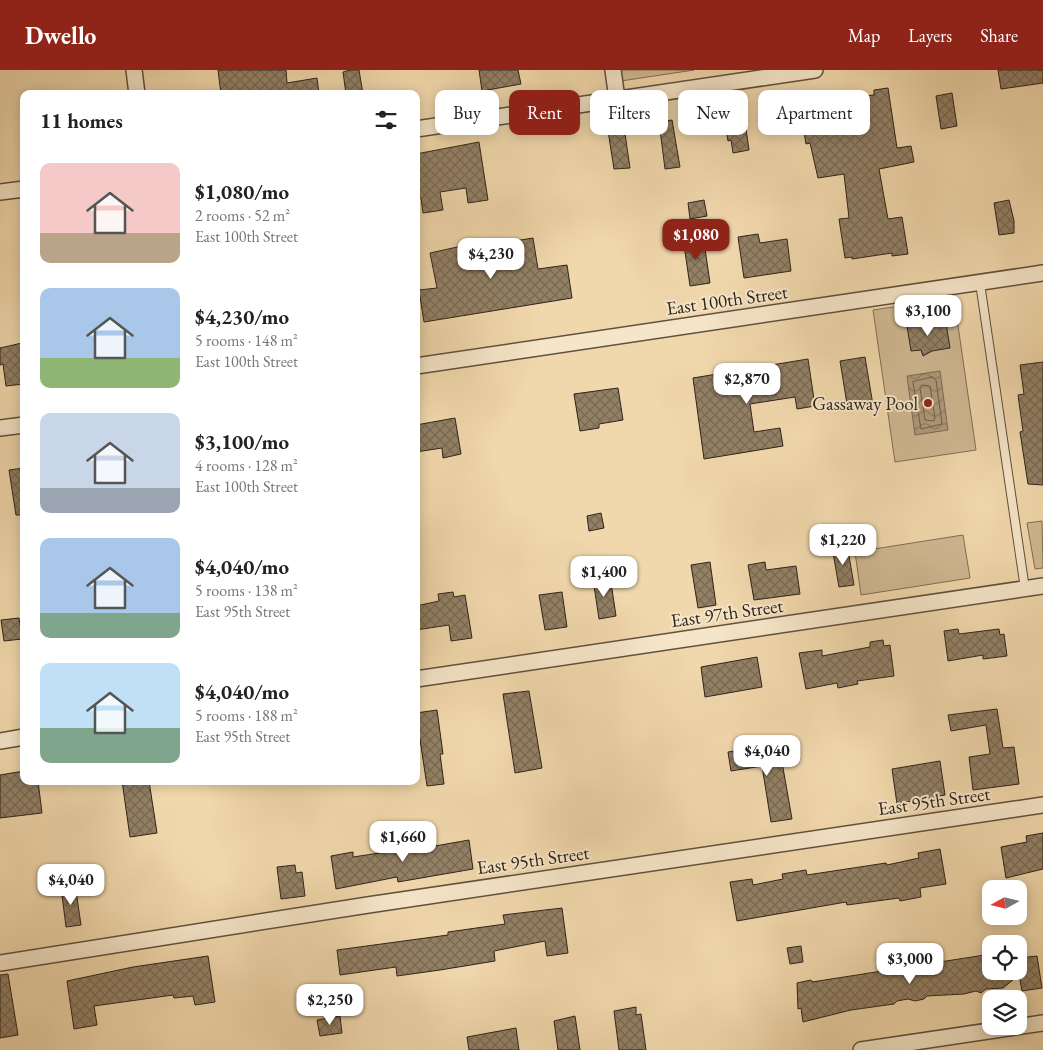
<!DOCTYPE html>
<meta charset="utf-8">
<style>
:root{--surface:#fff;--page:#f2f2f2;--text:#222;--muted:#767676;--accent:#8f2418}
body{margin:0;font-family:"EB Garamond",serif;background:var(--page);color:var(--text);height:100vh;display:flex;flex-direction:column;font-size:19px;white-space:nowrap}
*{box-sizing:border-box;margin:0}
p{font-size:16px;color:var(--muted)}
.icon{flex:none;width:28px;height:28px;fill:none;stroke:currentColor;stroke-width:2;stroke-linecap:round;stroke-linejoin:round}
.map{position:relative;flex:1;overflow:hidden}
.panel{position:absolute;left:20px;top:20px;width:400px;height:695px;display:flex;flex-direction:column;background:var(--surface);border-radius:10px;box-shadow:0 2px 12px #0003}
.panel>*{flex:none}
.banner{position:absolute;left:435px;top:20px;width:475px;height:45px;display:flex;gap:10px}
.needle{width:32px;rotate:262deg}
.tools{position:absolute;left:982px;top:810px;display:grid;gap:10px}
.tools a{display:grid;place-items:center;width:45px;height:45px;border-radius:10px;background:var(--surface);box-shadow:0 2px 12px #0003;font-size:25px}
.price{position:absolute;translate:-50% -42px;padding:0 11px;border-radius:10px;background:#fff;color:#222;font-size:16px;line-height:32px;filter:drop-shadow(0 1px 2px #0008)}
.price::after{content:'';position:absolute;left:50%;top:30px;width:15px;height:11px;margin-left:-8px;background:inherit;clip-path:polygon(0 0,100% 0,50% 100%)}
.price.selected{background:var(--accent);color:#fff}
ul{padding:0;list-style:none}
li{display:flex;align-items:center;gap:15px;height:125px;padding:0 20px}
li span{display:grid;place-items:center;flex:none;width:140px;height:100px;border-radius:10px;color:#555}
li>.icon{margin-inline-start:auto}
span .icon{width:60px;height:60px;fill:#fffc;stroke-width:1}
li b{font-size:21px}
h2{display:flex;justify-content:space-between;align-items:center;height:60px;padding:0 20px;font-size:21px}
.pill{padding:0 18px;border-radius:10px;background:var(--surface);box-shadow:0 2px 12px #0003;font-size:18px;line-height:45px}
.pill.selected{background:var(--accent);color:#fff}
header{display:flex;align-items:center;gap:30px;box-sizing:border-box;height:70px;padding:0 25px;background:var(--accent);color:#fff}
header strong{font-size:24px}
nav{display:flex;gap:28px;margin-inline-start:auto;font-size:18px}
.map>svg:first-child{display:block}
.green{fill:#d0b993;stroke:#7f6e57}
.water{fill:url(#water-waves);stroke:#7b6a55}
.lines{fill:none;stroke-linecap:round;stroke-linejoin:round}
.shore{stroke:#6e5e4b;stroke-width:1}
.building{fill:url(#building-cross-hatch);stroke:#2e231b}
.lane-casing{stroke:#5f503f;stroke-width:10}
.street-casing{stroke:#5f503f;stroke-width:18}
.lane{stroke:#f6e6c9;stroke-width:8}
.street{stroke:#f6e6c9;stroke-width:15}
.poi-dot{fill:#8f2418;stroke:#f6e6c9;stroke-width:2}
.labels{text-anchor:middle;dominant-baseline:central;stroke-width:4;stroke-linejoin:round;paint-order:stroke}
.street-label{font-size:19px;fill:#2e231b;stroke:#f6e6c9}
.poi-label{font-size:19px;fill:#2e231b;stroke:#f6e6c9;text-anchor:end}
</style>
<header>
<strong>Dwello</strong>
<nav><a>Map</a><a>Layers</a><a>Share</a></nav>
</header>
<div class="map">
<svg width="1043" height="980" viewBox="0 0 1043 980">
<defs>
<pattern id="water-waves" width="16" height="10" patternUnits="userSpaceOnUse" patternTransform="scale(1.25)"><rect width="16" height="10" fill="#af9a7b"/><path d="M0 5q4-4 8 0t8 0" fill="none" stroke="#8f7d64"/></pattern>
<pattern id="building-cross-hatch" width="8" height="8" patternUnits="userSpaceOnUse" patternTransform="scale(1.25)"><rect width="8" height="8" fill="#938166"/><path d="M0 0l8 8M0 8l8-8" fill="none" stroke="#786953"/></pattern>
</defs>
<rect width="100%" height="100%" fill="#f1d8ac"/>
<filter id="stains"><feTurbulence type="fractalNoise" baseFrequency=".004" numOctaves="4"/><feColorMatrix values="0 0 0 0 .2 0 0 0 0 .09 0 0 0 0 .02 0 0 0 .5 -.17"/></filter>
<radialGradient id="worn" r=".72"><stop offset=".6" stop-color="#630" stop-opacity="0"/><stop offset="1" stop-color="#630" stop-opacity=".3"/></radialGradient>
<path class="green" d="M 619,0 L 694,0 L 621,11 Z
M 954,228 L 976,380 L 895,392 L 873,240 Z
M 1042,451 L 1043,498 L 1035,499 L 1027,453 Z
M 963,465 L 970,508 L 861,525 L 855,482 Z"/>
<path class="water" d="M 940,301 L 948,360 L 915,365 L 907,306 Z"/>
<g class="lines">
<path class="shore" d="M 933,307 L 936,310 L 942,354 L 921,359 L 913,312 Z
M 922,315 L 930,316 L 935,348 L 934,351 L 925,350 L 920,318 Z"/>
</g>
<path class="building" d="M 218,0 L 286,0 L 287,13 L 317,8 L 319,24 L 221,24 Z
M 350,0 L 359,0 L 363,24 L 346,24 L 343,2 Z
M 479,0 L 518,0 L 521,14 L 482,21 Z
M 998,0 L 1043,0 L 1043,13 L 1001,19 Z
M 888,18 L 897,78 L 911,76 L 914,92 L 879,99 L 888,149 L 902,147 L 908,184 L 892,186 L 892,183 L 852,189 L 852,187 L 845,188 L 839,149 L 849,148 L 844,104 L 818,108 L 810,73 L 806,74 L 799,33 L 874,25 L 874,20 Z
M 952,23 L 957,56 L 941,59 L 936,26 Z
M 743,38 L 749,80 L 733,83 L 731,70 L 728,71 L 723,41 Z
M 672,50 L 680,97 L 665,99 L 659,52 Z
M 624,57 L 630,98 L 614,99 L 608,61 Z
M 479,72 L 488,130 L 468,133 L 466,118 L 440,122 L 443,140 L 423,143 L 421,128 L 416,128 L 416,84 Z
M 704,130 L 707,146 L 690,149 L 688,133 Z
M 1009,130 L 1014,151 L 1014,163 L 999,165 L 994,133 Z
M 758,164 L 760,173 L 787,169 L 791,201 L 744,208 L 738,167 Z
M 703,165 L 710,213 L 690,216 L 683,168 Z
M 533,168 L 538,199 L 567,195 L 572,228 L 424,252 L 419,220 L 437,218 L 430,183 L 489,170 L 490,175 Z
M 934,252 L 938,254 L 946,253 L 950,278 L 932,281 L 923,286 L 921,280 L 911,281 L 907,256 Z
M 22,273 L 24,314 L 6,316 L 3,294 L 0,295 L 0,278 Z
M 865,287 L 873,335 L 848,340 L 840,291 Z
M 808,289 L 815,336 L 797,339 L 795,327 L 750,334 L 754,362 L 780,358 L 783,376 L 704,389 L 693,308 Z
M 1043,292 L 1043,415 L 1028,414 L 1020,362 L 1023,361 L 1018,325 L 1024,324 L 1020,295 Z
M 618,318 L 623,350 L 599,354 L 599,358 L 580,361 L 574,324 Z
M 455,348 L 461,384 L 443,388 L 442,378 L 416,382 L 416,355 Z
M 24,398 L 24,445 L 16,445 L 9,400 Z
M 601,443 L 604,458 L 589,461 L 587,446 Z
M 847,474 L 854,515 L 839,517 L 832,477 Z
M 710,492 L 716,535 L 698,538 L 691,495 Z
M 765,492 L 766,500 L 796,496 L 800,524 L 754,530 L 748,495 Z
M 610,506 L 616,546 L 599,549 L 593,509 Z
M 453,522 L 454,527 L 465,525 L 472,568 L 451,571 L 449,555 L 416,560 L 416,536 L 439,531 L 438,524 Z
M 562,522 L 567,557 L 545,560 L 539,525 Z
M 19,548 L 22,569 L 4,571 L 1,550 Z
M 958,559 L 959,564 L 999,559 L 1000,565 L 1004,564 L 1007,586 L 983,589 L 983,585 L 948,591 L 944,561 Z
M 883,570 L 884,576 L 890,575 L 894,606 L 857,611 L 858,614 L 838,618 L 837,613 L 806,619 L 799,583 L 822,580 L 822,586 L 870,577 L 870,572 Z
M 757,587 L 762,617 L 705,627 L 701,597 Z
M 529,621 L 542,698 L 515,703 L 503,624 Z
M 997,639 L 1003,678 L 1014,677 L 1019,714 L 973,720 L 969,687 L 990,684 L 986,655 L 951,661 L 948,645 Z
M 437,640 L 443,684 L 440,684 L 444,714 L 427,716 L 416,643 Z
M 779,675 L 792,749 L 771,752 L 762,696 L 731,701 L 728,682 Z
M 940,691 L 945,725 L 897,734 L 892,699 Z
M 24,701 L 24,711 L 38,711 L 42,743 L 0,748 L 0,705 Z
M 122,711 L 149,711 L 157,763 L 130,767 Z
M 433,762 L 435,776 L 469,770 L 473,799 L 398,812 L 397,807 L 336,819 L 331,786 L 353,782 L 353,787 L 393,781 L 392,778 L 417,774 L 415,765 Z
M 1043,763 L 1043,799 L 1006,808 L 1001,777 L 1027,772 L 1026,766 Z
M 940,779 L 946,814 L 920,818 L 921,827 L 900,831 L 899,828 L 847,835 L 846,832 L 737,851 L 730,812 L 752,809 L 753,815 L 783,809 L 782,804 L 806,800 L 807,805 L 886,793 L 887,795 L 919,788 L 918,783 Z
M 295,795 L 296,803 L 302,802 L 305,826 L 281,829 L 277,797 Z
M 75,814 L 81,855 L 66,857 L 61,817 Z
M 562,838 L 568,883 L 547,886 L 545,871 L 494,881 L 495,891 L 440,900 L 397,906 L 396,897 L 340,905 L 337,880 L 448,865 L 448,862 L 505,854 L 503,845 Z
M 801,876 L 803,892 L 790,894 L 787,878 Z
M 991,884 L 991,901 L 1019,901 L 1019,888 L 1037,886 L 1042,918 L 1022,921 L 1019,905 L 1003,918 L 986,919 L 981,923 L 976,921 L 964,924 L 927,926 L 924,929 L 915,931 L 908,929 L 897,931 L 894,934 L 851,940 L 803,952 L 801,938 L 798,939 L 797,913 L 811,910 L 812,912 Z
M 208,886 L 215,932 L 195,935 L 193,926 L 174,928 L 173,925 L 94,936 L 97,955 L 74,959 L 67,911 L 133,897 Z
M 8,904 L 18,965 L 0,968 L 0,905 Z
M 636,937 L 636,945 L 641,944 L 646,980 L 619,980 L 614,941 Z
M 340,946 L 342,963 L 320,966 L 317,950 Z
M 575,946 L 580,980 L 558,980 L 554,951 Z
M 516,958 L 519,980 L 469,980 L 467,967 Z"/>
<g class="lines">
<defs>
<path id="lane" d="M 980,213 L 1025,519"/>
<path id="street" d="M 134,0 L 137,24
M 613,0 L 617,29
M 416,59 L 815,0
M 0,122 L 24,119
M 416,296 L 1043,203
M 0,358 L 24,355
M 416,609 L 1043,516
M 0,671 L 24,667
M 0,893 L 368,835 L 1043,735
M 861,980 L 1043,953"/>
</defs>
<use href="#lane" class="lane-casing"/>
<use href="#street" class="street-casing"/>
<use href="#lane" class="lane"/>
<use href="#street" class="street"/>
</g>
<circle class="poi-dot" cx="928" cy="333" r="5"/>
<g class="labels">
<g class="street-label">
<text transform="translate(727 230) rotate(-8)">East 100th Street</text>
<text transform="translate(727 543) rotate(-8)">East 97th Street</text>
<text transform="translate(934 731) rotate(-8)">East 95th Street</text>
<text transform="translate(533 790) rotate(-8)">East 95th Street</text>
</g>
<g class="poi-label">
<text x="918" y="333">Gassaway Pool</text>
</g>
</g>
<rect width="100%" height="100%" filter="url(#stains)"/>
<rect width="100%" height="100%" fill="url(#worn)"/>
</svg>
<div class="tools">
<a><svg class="needle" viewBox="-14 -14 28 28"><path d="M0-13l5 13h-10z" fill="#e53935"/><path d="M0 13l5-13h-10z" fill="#767676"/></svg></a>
<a><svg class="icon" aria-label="locate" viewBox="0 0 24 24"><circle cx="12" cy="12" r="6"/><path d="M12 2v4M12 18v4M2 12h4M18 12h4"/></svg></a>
<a><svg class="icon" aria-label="layers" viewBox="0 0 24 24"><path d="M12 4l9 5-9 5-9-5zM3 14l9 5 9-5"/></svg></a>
</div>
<b class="price selected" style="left:696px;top:191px">$1,080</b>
<b class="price" style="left:491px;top:210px">$4,230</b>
<b class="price" style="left:928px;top:267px">$3,100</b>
<b class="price" style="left:747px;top:335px">$2,870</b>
<b class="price" style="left:843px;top:496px">$1,220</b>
<b class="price" style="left:604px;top:528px">$1,400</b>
<b class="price" style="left:767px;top:707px">$4,040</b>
<b class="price" style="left:403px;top:793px">$1,660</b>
<b class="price" style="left:71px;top:836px">$4,040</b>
<b class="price" style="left:910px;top:915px">$3,000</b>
<b class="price" style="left:330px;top:956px">$2,250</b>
<div class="banner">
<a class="pill">Buy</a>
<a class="pill selected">Rent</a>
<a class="pill">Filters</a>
<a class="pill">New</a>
<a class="pill">Apartment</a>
</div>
<section class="panel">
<h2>11 homes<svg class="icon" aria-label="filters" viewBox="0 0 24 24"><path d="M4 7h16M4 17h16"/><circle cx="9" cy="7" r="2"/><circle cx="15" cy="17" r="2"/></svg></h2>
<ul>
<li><span style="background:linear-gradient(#f6c9c9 70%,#b9a48a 0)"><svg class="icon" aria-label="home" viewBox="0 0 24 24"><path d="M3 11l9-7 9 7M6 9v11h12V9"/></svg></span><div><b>$1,080/mo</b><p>2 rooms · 52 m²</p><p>East 100th Street</p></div></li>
<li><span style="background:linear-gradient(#a9c7e8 70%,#8fb573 0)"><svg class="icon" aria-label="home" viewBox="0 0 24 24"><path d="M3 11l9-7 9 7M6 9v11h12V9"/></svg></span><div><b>$4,230/mo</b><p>5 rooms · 148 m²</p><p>East 100th Street</p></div></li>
<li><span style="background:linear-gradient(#c9d6e8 75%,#9aa5b1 0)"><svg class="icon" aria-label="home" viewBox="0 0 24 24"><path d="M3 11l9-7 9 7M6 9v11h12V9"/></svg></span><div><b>$3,100/mo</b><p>4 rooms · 128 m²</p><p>East 100th Street</p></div></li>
<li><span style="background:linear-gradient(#a9c7e8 75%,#7fa58c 0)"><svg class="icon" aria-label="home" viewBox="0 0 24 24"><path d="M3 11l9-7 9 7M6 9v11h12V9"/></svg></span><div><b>$4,040/mo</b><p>5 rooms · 138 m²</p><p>East 95th Street</p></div></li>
<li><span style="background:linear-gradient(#bfe0f5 65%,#7fa58c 0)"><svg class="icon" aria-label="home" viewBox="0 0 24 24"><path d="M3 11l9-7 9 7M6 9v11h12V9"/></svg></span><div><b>$4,040/mo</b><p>5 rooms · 188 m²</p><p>East 95th Street</p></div></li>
</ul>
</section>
</div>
